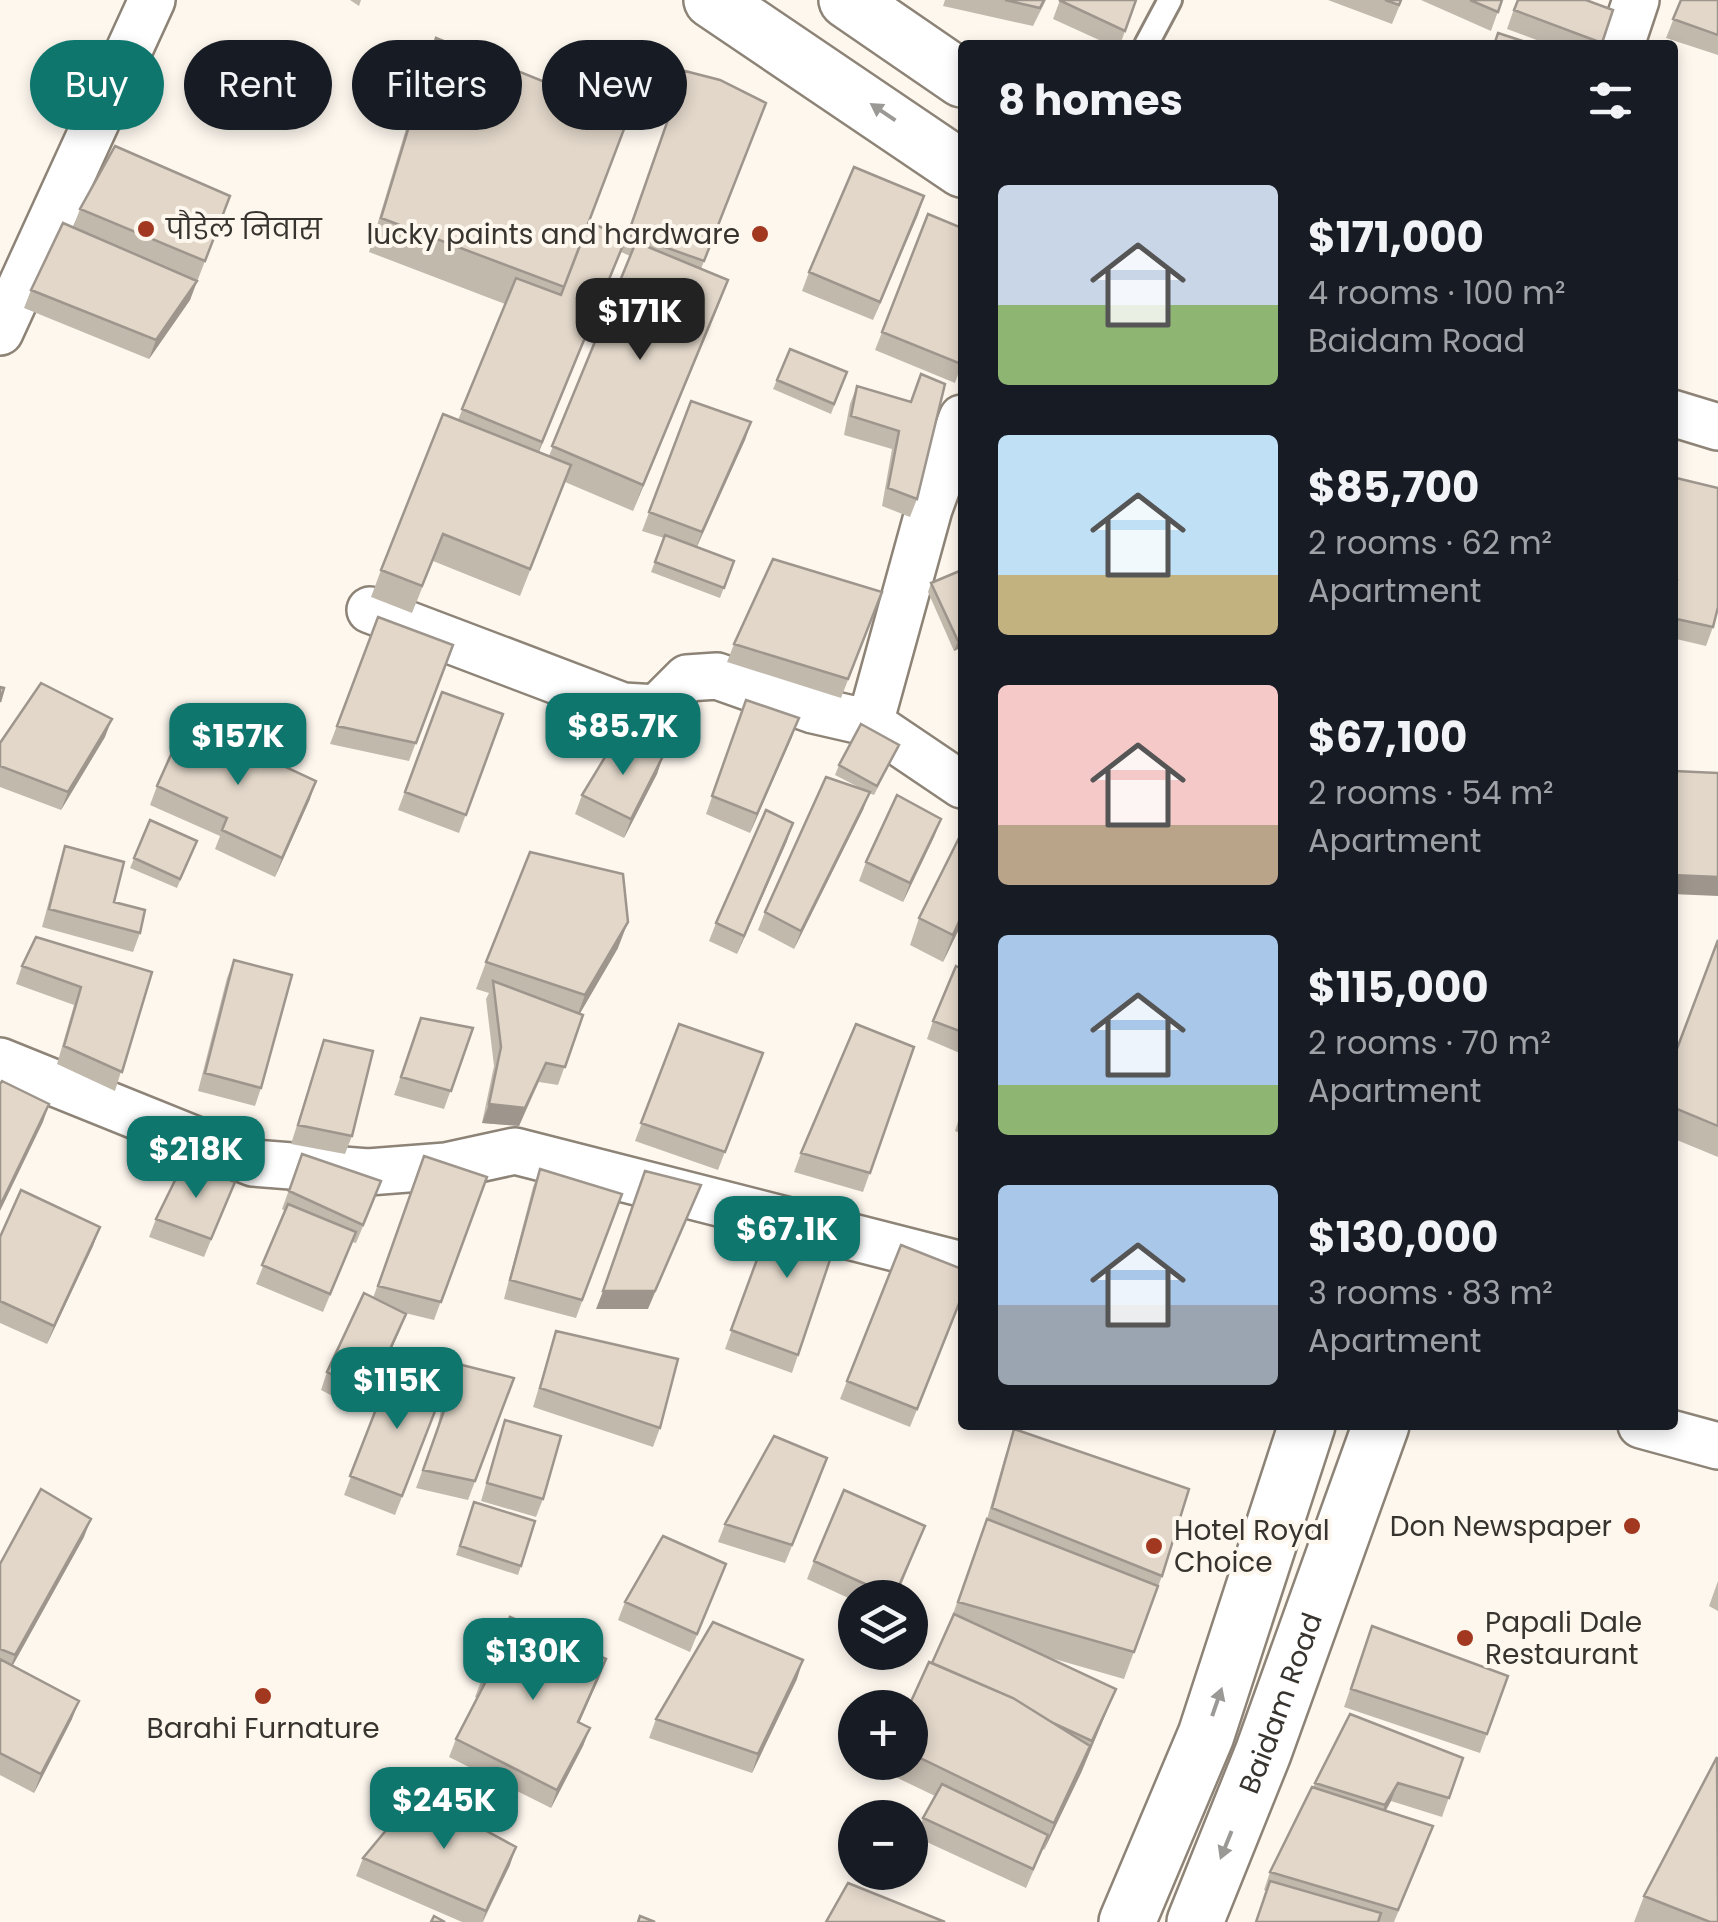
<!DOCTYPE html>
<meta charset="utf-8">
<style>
:root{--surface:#171b24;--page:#242831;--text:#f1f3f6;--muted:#9ea1a6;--accent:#0f766e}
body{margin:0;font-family:Poppins,"Noto Sans Devanagari",sans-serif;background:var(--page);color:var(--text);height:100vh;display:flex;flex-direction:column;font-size:38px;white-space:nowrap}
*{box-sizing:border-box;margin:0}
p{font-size:32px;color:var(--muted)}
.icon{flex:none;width:55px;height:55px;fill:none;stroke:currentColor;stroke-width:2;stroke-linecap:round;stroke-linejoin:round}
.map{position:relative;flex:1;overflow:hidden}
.details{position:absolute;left:958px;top:40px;width:720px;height:1390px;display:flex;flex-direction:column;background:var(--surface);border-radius:10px;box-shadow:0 5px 15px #0003}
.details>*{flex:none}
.top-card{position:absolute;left:30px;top:40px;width:778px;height:90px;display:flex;gap:20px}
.fabs{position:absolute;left:838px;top:1580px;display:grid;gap:20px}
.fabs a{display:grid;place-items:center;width:90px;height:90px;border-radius:50%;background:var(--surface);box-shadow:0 5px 15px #0003;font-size:50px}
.price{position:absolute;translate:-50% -85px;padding:0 22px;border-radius:20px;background:var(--accent);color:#fff;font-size:32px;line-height:65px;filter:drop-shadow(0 2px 5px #0008)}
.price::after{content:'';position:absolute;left:50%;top:60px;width:30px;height:22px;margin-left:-15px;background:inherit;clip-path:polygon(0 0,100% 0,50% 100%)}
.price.on{background:#222;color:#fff}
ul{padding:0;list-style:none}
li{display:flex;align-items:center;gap:30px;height:250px;padding:0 40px}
li span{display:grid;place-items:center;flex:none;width:280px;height:200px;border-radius:10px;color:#555}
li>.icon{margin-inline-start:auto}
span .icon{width:120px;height:120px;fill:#fffc;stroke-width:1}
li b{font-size:42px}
h2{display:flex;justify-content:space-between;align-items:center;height:120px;padding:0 40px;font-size:42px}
.pill{padding:0 35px;border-radius:45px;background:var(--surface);box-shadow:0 5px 15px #0003;font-size:35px;line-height:90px}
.pill.on{background:var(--accent);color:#fff}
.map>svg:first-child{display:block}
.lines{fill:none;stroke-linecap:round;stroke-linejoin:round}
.lane-casing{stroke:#8d8376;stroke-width:28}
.street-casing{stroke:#8d8376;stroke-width:50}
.primary-casing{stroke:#8d8376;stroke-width:60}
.lane{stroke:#fff;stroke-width:22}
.street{stroke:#fff;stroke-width:45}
.primary{stroke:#fff;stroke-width:55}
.wall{fill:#c2b9ad}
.shaded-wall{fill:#9e968d}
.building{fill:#e2d7c9;stroke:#9e968d;stroke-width:2.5}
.oneway{fill:#9b9996}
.poi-dot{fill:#a1381f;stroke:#fdf7ee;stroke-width:4}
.labels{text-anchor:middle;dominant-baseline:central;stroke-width:8;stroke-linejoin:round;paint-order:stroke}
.poi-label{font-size:28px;fill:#37332e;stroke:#fdf7ee;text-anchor:start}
.street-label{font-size:28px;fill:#37332e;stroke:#fdf7ee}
</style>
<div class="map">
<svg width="1718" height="1922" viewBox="0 0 1718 1922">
<rect width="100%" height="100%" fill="#fdf7ee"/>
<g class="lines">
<defs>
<path id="lane" d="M 1146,45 L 1170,0"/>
<path id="street" d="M 1621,45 L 1636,0
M 0,332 L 152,0
M 1672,413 L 1718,427
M 962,418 L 929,509 L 870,723 L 962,785
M 370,610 L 623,706 L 657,708 L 687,678 L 717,676 L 813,710 L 870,723
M 0,1061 L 253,1163 L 368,1172 L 446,1166 L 515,1151 L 962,1265
M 1641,1425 L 1718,1446"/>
<g id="primary">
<path d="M 712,0 L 962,169"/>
<path d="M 847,0 L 962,79"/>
<path d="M 1127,1922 L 1206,1735 L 1307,1425"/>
<path id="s1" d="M 1195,1922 L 1263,1753 L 1381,1425"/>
</g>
</defs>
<use href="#lane" class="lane-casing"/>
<use href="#street" class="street-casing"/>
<use href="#primary" class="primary-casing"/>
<use href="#lane" class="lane"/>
<use href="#street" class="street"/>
<use href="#primary" class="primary"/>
</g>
<path class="wall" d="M 350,0 L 361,0 L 359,6 Z
M 945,0 L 1046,0 L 1033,26 L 943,6 Z
M 1060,0 L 1136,0 L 1120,45 L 1110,45 L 1053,19 Z
M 1328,0 L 1402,0 L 1392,24 Z
M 1421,0 L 1502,0 L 1491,31 Z
M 1517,0 L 1613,10 L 1601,45 L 1550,45 L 1507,29 Z
M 1681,0 L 1718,0 L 1718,55 L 1666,38 Z
M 436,38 L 589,223 L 626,238 L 539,452 L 549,456 L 630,256 L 621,252 L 685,71 L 766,103 L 701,269 L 728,280 L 633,511 L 565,482 L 520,596 L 433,561 L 412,613 L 371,597 L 381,570 L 458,420 L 505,304 L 369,252 L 423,72 Z
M 230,196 L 190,300 L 149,359 L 24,308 L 31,290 L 73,228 L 80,209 Z
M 924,196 L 873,320 L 802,291 L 809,272 Z
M 928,214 L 962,363 L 955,383 L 875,350 Z
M 790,349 L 847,372 L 831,414 L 773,389 Z
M 857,386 L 911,402 L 917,499 L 910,517 L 882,506 L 892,449 L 844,435 L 850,404 Z
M 691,401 L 751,422 L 745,440 L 697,547 L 734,561 L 720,598 L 651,572 L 664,538 L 642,531 Z
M 1672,477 L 1713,627 L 1706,646 L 1672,638 Z
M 931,583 L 962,647 L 954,651 L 928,592 Z
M 882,592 L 841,698 L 727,662 L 734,644 Z
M 378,617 L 453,645 L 409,761 L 330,744 Z
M 442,692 L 503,714 L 459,833 L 398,810 Z
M 746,700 L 792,737 L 750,833 L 706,814 Z
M 105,737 L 61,810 L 0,787 L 0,743 Z
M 895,754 L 874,795 L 869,793 L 863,810 L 794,949 L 758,930 L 765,912 L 866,791 L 835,775 L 839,765 Z
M 663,756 L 657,774 L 624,838 L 575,814 L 582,795 Z
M 157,786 L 310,799 L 275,877 L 215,849 L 220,836 L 150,805 Z
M 941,819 L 934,837 L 903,902 L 859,881 L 866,862 Z
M 150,820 L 197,841 L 177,888 L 130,868 Z
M 962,832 L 962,923 L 943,962 L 910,945 L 919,918 Z
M 787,841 L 737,954 L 709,941 L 716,923 Z
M 65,846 L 140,933 L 133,952 L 42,927 L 59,864 Z
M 1718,940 L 1718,1157 L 1672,1138 L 1672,1062 Z
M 618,948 L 580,1013 L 583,1015 L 558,1085 L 539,1082 L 519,1126 L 482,1123 L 494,1066 L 486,999 L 489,993 L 476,989 L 486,962 Z
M 234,960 L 261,1088 L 255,1106 L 198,1091 L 227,978 Z
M 22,966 L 152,972 L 115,1091 L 57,1064 L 74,1005 L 16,984 Z
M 962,969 L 962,1054 L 927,1039 L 933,1021 Z
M 421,1018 L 473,1028 L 444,1109 L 394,1095 Z
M 679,1024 L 763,1053 L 718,1170 L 635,1141 Z
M 324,1040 L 352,1136 L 345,1154 L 291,1144 Z
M 914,1047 L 863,1192 L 794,1172 L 801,1153 Z
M 962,1109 L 962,1134 L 955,1131 Z
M 302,1154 L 374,1200 L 356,1243 L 352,1242 L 323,1312 L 256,1284 L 285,1211 L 282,1209 Z
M 424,1156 L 487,1177 L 434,1320 L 405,1313 L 399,1332 L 363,1412 L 321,1390 L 327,1372 L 373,1298 Z
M 540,1169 L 622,1194 L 576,1318 L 504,1299 L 533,1187 Z
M 235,1182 L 204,1257 L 149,1237 L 156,1219 Z
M 776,1208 L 841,1227 L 792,1373 L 725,1349 Z
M 100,1227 L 93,1246 L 47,1344 L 0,1323 L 0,1237 Z
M 962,1297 L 910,1427 L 840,1399 L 847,1381 Z
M 556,1331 L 660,1428 L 653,1447 L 533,1407 Z
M 454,1363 L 514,1378 L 468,1500 L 416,1488 L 437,1430 L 447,1381 Z
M 392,1368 L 444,1388 L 395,1515 L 344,1495 Z
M 505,1420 L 543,1499 L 536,1517 L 481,1501 Z
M 1014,1429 L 1162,1576 L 1124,1679 L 1044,1656 L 1116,1689 L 1081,1773 L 1044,1850 L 1043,1849 L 1026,1888 L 916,1837 L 923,1818 L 935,1796 L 881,1770 L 884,1762 L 910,1762 L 910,1708 L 949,1625 L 987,1519 L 1005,1456 Z
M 821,1476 L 785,1563 L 718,1542 L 725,1524 Z
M 474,1502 L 521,1566 L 518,1575 L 456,1555 Z
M 925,1526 L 896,1598 L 855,1598 L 855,1601 L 807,1579 L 814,1561 Z
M 84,1537 L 12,1666 L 72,1719 L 34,1793 L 0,1775 L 0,1564 Z
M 726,1564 L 690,1652 L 618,1620 L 625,1602 Z
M 1718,1581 L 1718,1611 L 1709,1606 Z
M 1372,1626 L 1508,1676 L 1480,1753 L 1344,1707 Z
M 599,1678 L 579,1723 L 590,1728 L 583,1746 L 551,1808 L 449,1757 L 456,1739 L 477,1698 L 475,1697 L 482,1679 Z
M 797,1679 L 752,1773 L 649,1738 L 656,1719 Z
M 1463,1758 L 1442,1817 L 1391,1801 L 1386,1811 L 1427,1844 L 1394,1922 L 1256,1922 L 1266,1891 L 1264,1890 L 1270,1872 L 1315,1783 Z
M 363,1858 L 510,1865 L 483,1922 L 462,1922 L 356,1876 Z
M 1644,1896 L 1718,1922 L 1634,1922 Z"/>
<path class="shaded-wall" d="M 924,196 L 918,215 L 873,320 L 880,302 Z
M 626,238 L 616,264 L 532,468 L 542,442 Z
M 728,280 L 718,307 L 633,511 L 643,485 Z
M 197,281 L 190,300 L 149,359 L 156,340 Z
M 751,422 L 745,440 L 695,550 L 702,532 Z
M 962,639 L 962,647 L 954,651 L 958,641 Z
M 799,718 L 792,737 L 750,833 L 757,814 Z
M 112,719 L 105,737 L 61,810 L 68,792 Z
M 663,756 L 657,774 L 624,838 L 631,819 Z
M 316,781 L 310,799 L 275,877 L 282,858 Z
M 870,792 L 863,810 L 794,949 L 801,931 Z
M 941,819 L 934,837 L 903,902 L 910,883 Z
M 793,823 L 787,841 L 737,954 L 744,936 Z
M 1672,875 L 1718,877 L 1718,896 L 1672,894 Z
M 962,915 L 962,923 L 943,962 L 953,935 Z
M 628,922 L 618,948 L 575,1022 L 585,995 Z
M 546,1063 L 519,1126 L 482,1123 L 489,1104 Z
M 49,1104 L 43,1122 L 0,1211 L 0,1206 Z
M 701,1185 L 648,1309 L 596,1309 L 603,1291 Z
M 100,1227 L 93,1246 L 47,1344 L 54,1326 Z
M 406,1314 L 399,1332 L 363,1412 L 370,1393 Z
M 91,1519 L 84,1537 L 8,1674 L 15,1655 Z
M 606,1659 L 599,1678 L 571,1741 L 578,1722 Z
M 803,1660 L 797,1679 L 752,1773 L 758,1754 Z
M 1116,1689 L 1081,1773 L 1044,1850 L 1054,1823 Z
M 79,1701 L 72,1719 L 34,1793 L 41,1774 Z
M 590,1728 L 583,1746 L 551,1808 L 557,1790 Z
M 1398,1783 L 1391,1801 L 1378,1823 L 1385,1805 Z
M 516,1847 L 510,1865 L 482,1922 L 486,1911 Z"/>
<path class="building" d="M 1005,0 L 1044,0 L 1040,8 Z
M 1059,0 L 1136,0 L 1125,31 Z
M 1385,0 L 1401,0 L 1399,5 Z
M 1470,0 L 1502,0 L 1498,12 Z
M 1518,0 L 1586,0 L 1613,10 L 1602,43 L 1514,10 Z
M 1681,0 L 1718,0 L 1718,35 L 1673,19 Z
M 1498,33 L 1535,45 L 1494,45 Z
M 436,38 L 629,116 L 564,287 L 381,218 Z
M 685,71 L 720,80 L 766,103 L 704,261 L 628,234 Z
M 115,146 L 230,196 L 205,261 L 80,209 Z
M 854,167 L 924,196 L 880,302 L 809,272 Z
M 928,214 L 962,228 L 961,364 L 882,332 Z
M 589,222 L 626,238 L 542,442 L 462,409 L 516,278 L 561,295 Z
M 63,223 L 197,281 L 156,340 L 31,290 Z
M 636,242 L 728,280 L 643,485 L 552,446 Z
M 790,349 L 847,372 L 834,404 L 777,380 Z
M 921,374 L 945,384 L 917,499 L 888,488 L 899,431 L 851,416 L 857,386 L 911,402 Z
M 691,401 L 751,422 L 702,532 L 649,512 Z
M 443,414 L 571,465 L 530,569 L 443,534 L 422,586 L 381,570 Z
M 1672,477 L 1718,488 L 1718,607 L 1713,627 L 1672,618 L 1677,580 L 1672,578 Z
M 665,535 L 734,561 L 724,588 L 655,562 Z
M 773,559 L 882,592 L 848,679 L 734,644 Z
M 962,570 L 962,639 L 958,641 L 931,583 Z
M 378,617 L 453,645 L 416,743 L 337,726 Z
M 41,683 L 112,719 L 68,792 L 0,766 L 0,743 Z
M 0,687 L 4,688 L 0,702 Z
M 442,692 L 503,714 L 466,815 L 405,792 Z
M 746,700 L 799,718 L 757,814 L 712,796 Z
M 186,721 L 316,781 L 282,858 L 222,830 L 227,818 L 157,786 Z
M 861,724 L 899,745 L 877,786 L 839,765 Z
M 616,739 L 663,756 L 631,819 L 582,795 Z
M 1674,771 L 1718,773 L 1718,877 L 1672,875 Z
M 826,777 L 870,792 L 801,931 L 765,912 Z
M 897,795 L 941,819 L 910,883 L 866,862 Z
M 766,810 L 793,823 L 744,936 L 716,923 Z
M 150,820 L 197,841 L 180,879 L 134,858 Z
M 962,832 L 962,915 L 953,935 L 919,918 Z
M 65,846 L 124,862 L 114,902 L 145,910 L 140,933 L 49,909 Z
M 530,852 L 623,874 L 628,922 L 585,995 L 486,962 Z
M 1672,912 L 1673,912 L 1673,999 L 1672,999 Z
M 36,937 L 152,972 L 122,1072 L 64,1046 L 81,987 L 22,966 Z
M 1718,940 L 1718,1126 L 1672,1107 L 1672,1062 Z
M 234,960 L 292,975 L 261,1088 L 205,1073 Z
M 956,966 L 962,969 L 962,1032 L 933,1021 Z
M 493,981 L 583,1015 L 565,1067 L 546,1063 L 525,1108 L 489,1104 L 501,1047 Z
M 421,1018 L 473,1028 L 451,1091 L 401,1077 Z
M 679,1024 L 763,1053 L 725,1152 L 641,1123 Z
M 856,1024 L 914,1047 L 870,1173 L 801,1153 Z
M 324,1040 L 373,1051 L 352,1136 L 298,1125 Z
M 2,1081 L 49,1104 L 0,1206 L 0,1084 Z
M 302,1154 L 381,1181 L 363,1225 L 289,1191 Z
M 424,1156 L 487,1177 L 441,1302 L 378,1286 Z
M 184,1162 L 235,1182 L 211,1239 L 156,1219 Z
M 540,1169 L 622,1194 L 582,1300 L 510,1280 Z
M 645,1171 L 701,1185 L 655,1291 L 603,1291 Z
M 21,1190 L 100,1227 L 54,1326 L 0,1301 L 0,1237 Z
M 288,1204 L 356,1232 L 330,1294 L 262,1265 Z
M 776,1208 L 841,1227 L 798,1355 L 731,1330 Z
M 901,1245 L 962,1269 L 962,1296 L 917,1409 L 847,1381 Z
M 364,1293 L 406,1314 L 370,1393 L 327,1372 Z
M 556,1331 L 678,1359 L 660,1428 L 540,1388 Z
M 454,1363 L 514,1378 L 475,1481 L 423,1470 L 444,1411 Z
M 392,1368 L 444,1388 L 402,1496 L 350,1476 Z
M 505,1420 L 561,1436 L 543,1499 L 487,1483 Z
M 1014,1429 L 1189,1489 L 1162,1576 L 992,1508 Z
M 774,1436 L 827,1458 L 792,1545 L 725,1524 Z
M 41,1489 L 91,1519 L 15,1655 L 0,1649 L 0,1564 Z
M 844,1490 L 925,1526 L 894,1597 L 814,1561 Z
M 474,1502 L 535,1521 L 521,1566 L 460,1546 Z
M 987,1519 L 1158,1586 L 1134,1652 L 958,1602 Z
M 663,1536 L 726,1564 L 697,1634 L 625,1602 Z
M 954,1614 L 1116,1689 L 1092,1741 L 1053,1723 L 1013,1698 L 932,1663 Z
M 510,1617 L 606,1659 L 578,1722 L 590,1728 L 557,1790 L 456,1739 L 486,1681 L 482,1679 Z
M 713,1622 L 803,1660 L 758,1754 L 656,1719 Z
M 1372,1626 L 1508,1676 L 1487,1734 L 1351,1689 Z
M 0,1659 L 79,1701 L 41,1774 L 0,1753 Z
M 929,1662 L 1013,1698 L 1090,1746 L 1054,1823 L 910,1753 L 910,1708 L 908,1708 Z
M 1350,1714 L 1463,1758 L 1449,1798 L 1398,1783 L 1385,1805 L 1315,1783 Z
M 1717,1757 L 1718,1922 L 1710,1922 L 1644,1896 Z
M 942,1784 L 1048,1835 L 1033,1869 L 923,1818 Z
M 1312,1787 L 1433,1826 L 1398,1910 L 1270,1872 Z
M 417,1793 L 516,1847 L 486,1911 L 363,1858 Z
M 1270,1881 L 1381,1913 L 1378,1922 L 1256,1922 Z
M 848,1883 L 945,1922 L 826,1922 Z
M 434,1916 L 445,1922 L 431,1922 Z
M 640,1916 L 655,1922 L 638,1922 Z"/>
<defs><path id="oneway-solid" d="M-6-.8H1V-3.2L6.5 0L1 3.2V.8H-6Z" transform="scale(2.5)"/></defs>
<g class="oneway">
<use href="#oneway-solid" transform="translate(883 112) rotate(-146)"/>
<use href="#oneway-solid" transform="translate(1217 1702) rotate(-71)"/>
<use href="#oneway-solid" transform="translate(1226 1845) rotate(112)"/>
</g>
<g class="poi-dot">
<circle cx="146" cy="229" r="10"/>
<circle cx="760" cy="234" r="10"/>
<circle cx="1632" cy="1526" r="10"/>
<circle cx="1154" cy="1546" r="10"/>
<circle cx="1465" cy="1638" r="10"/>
<circle cx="263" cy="1696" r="10"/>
</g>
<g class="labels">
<g class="poi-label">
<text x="166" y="229">पौडेल निवास</text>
<text x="740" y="234" text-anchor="end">lucky paints and hardware</text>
<text x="1612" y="1526" text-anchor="end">Don Newspaper</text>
<text x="1174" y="1530">Hotel Royal<tspan x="1174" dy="32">Choice</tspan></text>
<text x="1485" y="1622">Papali Dale<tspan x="1485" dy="32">Restaurant</tspan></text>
<text x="263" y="1728" text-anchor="middle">Barahi Furnature</text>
</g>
<g class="street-label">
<text stroke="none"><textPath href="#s1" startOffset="235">Baidam Road</textPath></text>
</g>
</g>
</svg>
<div class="fabs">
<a><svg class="icon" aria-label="layers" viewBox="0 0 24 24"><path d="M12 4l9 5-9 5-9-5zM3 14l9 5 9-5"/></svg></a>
<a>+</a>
<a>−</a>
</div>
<b class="price on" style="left:640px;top:363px">$171K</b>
<b class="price" style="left:623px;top:778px">$85.7K</b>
<b class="price" style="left:238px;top:788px">$157K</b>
<b class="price" style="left:196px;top:1201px">$218K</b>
<b class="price" style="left:787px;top:1281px">$67.1K</b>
<b class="price" style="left:397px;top:1432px">$115K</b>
<b class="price" style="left:533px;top:1703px">$130K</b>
<b class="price" style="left:444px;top:1852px">$245K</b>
<div class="top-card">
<a class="pill on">Buy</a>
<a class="pill">Rent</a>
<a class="pill">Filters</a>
<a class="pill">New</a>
</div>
<section class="details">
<h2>8 homes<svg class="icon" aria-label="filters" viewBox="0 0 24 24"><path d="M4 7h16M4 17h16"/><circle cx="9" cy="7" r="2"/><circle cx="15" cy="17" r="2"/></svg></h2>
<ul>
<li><span style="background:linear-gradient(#c9d6e8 60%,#8fb573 0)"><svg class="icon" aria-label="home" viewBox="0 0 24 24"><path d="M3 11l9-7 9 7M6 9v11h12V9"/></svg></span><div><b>$171,000</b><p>4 rooms · 100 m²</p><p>Baidam Road</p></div></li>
<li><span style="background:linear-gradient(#bfe0f5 70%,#c2b280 0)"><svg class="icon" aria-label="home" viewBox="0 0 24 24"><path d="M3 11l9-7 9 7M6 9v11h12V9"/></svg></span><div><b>$85,700</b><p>2 rooms · 62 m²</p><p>Apartment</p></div></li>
<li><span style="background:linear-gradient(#f6c9c9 70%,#b9a48a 0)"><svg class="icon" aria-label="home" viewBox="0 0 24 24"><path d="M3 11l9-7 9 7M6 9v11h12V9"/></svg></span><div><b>$67,100</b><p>2 rooms · 54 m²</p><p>Apartment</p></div></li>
<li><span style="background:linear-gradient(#a9c7e8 75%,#8fb573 0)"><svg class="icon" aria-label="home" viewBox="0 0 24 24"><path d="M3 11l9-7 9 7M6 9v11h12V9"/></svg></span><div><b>$115,000</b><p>2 rooms · 70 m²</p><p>Apartment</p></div></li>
<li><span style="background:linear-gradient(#a9c7e8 60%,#9aa5b1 0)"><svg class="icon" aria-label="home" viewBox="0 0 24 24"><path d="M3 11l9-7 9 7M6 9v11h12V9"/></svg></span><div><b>$130,000</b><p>3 rooms · 83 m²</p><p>Apartment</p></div></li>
</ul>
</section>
</div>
